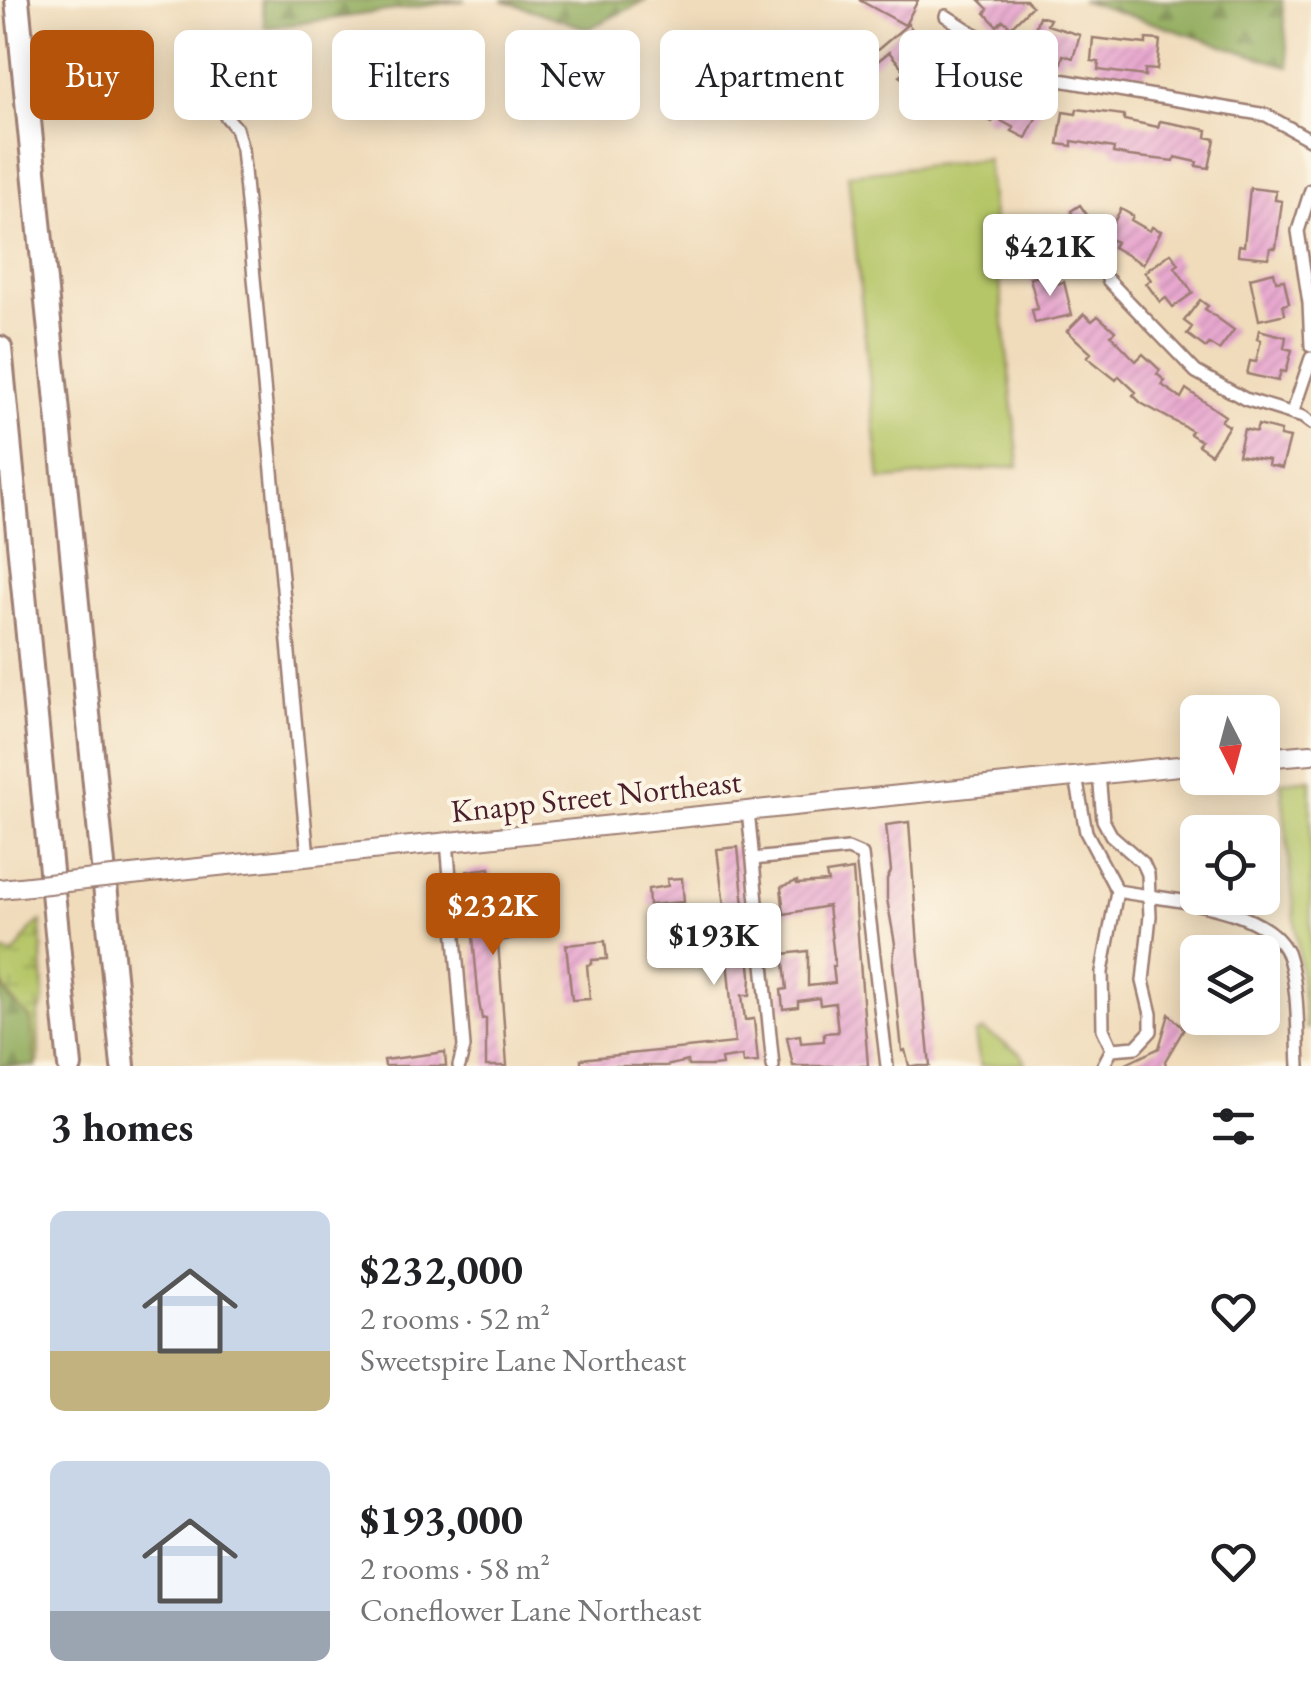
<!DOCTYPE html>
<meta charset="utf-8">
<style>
:root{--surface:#fff;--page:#f6f6f6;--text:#202124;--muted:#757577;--accent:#b45309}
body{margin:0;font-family:"EB Garamond",serif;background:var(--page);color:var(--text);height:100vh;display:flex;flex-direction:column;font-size:38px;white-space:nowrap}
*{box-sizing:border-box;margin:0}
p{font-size:32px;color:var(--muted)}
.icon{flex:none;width:55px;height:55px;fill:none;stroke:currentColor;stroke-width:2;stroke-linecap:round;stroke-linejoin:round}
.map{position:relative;height:1066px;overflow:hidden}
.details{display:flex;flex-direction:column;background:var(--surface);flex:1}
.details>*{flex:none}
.guide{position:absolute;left:30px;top:30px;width:1252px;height:90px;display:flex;gap:20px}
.needle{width:65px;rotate:174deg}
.fabs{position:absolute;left:1180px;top:695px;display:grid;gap:20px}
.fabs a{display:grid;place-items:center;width:100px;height:100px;border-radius:15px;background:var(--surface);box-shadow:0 5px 25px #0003;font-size:50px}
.price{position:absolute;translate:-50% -85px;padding:0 22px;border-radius:10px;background:#fff;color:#222;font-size:32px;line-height:65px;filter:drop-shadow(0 2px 5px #0008)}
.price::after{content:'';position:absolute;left:50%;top:60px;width:30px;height:22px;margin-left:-15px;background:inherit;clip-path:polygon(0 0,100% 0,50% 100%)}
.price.selected{background:var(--accent);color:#fff}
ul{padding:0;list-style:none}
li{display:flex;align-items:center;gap:30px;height:250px;padding:0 50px}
li span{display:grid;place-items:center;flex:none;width:280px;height:200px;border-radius:15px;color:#555}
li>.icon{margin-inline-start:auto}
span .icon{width:120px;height:120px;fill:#fffc;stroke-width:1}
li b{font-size:42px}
h2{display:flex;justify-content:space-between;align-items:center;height:120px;padding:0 50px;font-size:42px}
.pill{padding:0 35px;border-radius:15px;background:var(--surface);box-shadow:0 5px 25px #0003;font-size:35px;line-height:90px}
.pill.selected{background:var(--accent);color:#fff}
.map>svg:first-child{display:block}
.grass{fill:#b5c668;stroke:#80724a;stroke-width:2.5}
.forest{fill:url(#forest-firs);stroke:#6d6544;stroke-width:2.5}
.wetland{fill:url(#wetland-marsh);stroke:#80724a;stroke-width:2.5}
.park{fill:url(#park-crowns);stroke:#80724a;stroke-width:2.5}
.building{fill:url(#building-hatch)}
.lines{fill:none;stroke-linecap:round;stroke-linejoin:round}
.minor-casing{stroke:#9d7e73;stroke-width:16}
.secondary-casing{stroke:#9d7e73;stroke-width:22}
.motorway-casing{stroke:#9d7e73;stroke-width:28}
.minor{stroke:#fff;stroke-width:11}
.secondary{stroke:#fff;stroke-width:18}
.motorway{stroke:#fff;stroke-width:22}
.secondary-bridge-casing{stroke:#9d7e73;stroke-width:22;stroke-linecap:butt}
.secondary-bridge{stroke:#fff;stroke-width:18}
.labels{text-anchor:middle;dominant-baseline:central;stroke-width:8;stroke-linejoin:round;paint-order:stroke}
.street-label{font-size:32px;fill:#4a1f2b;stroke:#fcf5e5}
</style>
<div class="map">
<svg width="1311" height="1066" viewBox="0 0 1311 1066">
<defs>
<pattern id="forest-firs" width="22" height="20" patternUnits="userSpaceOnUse" patternTransform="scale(2.5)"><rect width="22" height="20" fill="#90ab5c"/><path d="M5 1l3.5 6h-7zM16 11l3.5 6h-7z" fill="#788b4c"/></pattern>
<pattern id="wetland-marsh" width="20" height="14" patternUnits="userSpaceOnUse" patternTransform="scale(2.5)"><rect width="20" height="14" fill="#b5c668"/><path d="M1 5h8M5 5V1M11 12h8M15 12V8" fill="none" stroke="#95a056"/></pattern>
<pattern id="park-crowns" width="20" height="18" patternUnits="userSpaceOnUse" patternTransform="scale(2.5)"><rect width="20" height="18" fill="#b5c668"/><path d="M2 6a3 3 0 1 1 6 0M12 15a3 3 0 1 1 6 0" fill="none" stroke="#95a056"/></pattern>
<pattern id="building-hatch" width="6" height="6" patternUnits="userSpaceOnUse" patternTransform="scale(2.5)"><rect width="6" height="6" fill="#e8a8cf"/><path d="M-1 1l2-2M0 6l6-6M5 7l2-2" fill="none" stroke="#c890b2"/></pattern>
</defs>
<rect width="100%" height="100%" fill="#fcf5e5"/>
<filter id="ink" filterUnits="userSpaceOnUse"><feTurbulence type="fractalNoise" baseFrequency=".01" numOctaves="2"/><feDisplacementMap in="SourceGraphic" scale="20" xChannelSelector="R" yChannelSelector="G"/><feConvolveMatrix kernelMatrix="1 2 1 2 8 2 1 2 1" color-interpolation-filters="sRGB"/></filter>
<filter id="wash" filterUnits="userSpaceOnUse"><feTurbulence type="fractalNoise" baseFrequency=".0048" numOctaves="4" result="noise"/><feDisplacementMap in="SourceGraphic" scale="40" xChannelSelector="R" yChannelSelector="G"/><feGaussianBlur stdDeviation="2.25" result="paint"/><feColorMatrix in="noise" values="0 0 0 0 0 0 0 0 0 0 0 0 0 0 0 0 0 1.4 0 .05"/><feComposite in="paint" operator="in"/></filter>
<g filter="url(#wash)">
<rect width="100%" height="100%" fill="#f0dcbb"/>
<path class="grass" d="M 987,159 L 1019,466 L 880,480 L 848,174 Z
M 1311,779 L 1311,1028 L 1306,1028 L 1281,782 Z"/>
<path class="forest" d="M 262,0 L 466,0 L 265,28 Z
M 502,0 L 647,0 L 588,29 Z
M 1081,0 L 1282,0 L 1289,67 Z
M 0,983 L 10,1000 L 31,1019 L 36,1066 L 0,1066 Z"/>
<path class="wetland" d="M 41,921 L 44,1001 L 38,1016 L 39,1060 L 36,1066 L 31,1019 C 4,994 0,988 0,951 L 13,954 C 25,943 27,928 41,921 Z"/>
<path class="park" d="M 983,1030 L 1021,1054 L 1026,1063 L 980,1066 L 975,1034 Z"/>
<g id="blocks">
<path class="building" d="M 859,0 L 918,0 L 905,25 Z
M 979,0 L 1026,0 L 1032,6 L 1011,27 L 1003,20 L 997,26 L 985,13 L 988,9 Z
M 1039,16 L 1050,19 L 1047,25 L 1080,35 L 1073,58 L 1063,55 L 1061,63 L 1037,55 L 1038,50 L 1029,47 Z
M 908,24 L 930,51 L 926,55 L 940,71 L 951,56 L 959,63 L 964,56 L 984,71 L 981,76 L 989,82 L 969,108 L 960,101 L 964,96 L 944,81 L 940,86 L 922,72 L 907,84 L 900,76 L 905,71 L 889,52 L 873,65 L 868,58 Z
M 1093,38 L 1146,44 L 1146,39 L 1160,40 L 1157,70 L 1145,69 L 1145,76 L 1098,70 L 1099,62 L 1091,61 Z
M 1011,88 L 1033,99 L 1031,103 L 1041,108 L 1026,138 L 1012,131 L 1014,128 L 996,118 L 992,122 L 983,117 L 998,89 L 1008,94 Z
M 1077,109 L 1124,115 L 1124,120 L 1158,127 L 1160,121 L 1207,130 L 1206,137 L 1215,139 L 1209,168 L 1196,166 L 1197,162 L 1175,157 L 1174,161 L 1129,156 L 1113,153 L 1114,148 L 1072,141 L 1072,146 L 1058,144 L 1063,112 L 1076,114 Z
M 1250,188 L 1276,191 L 1275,200 L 1282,201 L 1276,248 L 1270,248 L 1268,258 L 1238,255 L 1239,245 L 1244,246 Z
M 1080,205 L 1101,235 L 1074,254 L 1070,249 L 1060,255 L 1044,231 L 1052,225 L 1054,228 L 1073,215 L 1071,211 Z
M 1121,209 L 1133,216 L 1131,220 L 1150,231 L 1152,227 L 1161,231 L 1143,264 L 1113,247 L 1116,242 L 1106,237 Z
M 1171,253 L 1179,264 L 1175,267 L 1193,293 L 1173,307 L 1166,298 L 1160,302 L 1146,283 L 1151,280 L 1145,272 Z
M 1274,272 L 1276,281 L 1284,280 L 1289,303 L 1283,305 L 1285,314 L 1259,320 L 1250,278 Z
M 1054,273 L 1056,284 L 1064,282 L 1072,315 L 1035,323 L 1032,310 L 1038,309 L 1030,278 Z
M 1200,300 L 1208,306 L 1205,309 L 1234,330 L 1219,350 L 1209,344 L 1206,348 L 1187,334 L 1192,327 L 1184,321 Z
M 1084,314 L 1092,321 L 1098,316 L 1115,331 L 1111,335 L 1136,361 L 1143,354 L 1160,370 L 1157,374 L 1165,381 L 1162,385 L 1181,398 L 1186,389 L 1225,416 L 1221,421 L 1229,426 L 1211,454 L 1198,445 L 1201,441 L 1190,434 L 1192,431 L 1141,403 L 1133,395 L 1136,392 L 1119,376 L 1116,380 L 1087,357 L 1091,353 L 1067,331 Z
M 1259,330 L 1286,337 L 1284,348 L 1292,350 L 1286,372 L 1281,371 L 1278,381 L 1247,374 L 1250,361 L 1256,362 L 1261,340 L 1257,339 Z
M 1258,425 L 1281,431 L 1280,436 L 1290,438 L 1282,468 L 1268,465 L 1269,460 L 1238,455 L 1244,429 L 1256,432 Z
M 909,822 L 918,947 L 930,1066 L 909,1066 L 905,1050 L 902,1051 L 893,963 L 895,944 L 887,899 L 887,879 L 891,871 L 886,825 Z
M 738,847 L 751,975 L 750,995 L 742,995 L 745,1020 L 754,1019 L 758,1062 L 743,1063 L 742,1056 L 721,1059 L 722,1065 L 713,1066 L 688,1066 L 687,1061 L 666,1066 L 581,1066 L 581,1059 L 735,1043 L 725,939 L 728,939 L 717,849 Z
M 490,868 L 496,924 L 527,920 L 526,914 L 548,912 L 549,925 L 531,927 L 532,936 L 498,941 L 507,1066 L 486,1066 L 486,1018 L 482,1019 L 479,1002 L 467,871 Z
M 853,870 L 868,1066 L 793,1066 L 787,1037 L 800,1035 L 801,1043 L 824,1041 L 824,1033 L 838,1032 L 835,1003 L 820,1005 L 819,998 L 798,1001 L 798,1007 L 783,1009 L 781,990 L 787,989 L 783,954 L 808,951 L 808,986 L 835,983 L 833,966 L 835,966 L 828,906 L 784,914 L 781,887 L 797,881 L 797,884 L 828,882 L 826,874 Z
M 682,878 L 684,902 L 649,905 L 648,889 L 668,886 L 667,879 Z
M 605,941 L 607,959 L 592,960 L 592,964 L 587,965 L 590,999 L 572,1000 L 566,945 Z
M 1169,1014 L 1184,1029 L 1165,1061 L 1166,1066 L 1122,1066 L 1159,1048 Z
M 445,1052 L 446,1066 L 385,1066 L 384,1060 Z"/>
</g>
</g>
<g filter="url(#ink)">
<use href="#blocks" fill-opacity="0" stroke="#9d7e73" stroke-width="2.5"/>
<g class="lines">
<defs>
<path id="minor" d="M 946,16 L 1042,77 L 1266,115 L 1311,140
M 225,115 L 236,128 L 242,149 L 308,857
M 1311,190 L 1298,231 L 1309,303 L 1311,346
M 1108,280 L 1196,372 L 1245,399 L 1303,417 L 1311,423
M 1292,414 L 1311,358
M 1099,774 L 1103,820 L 1111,835 L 1143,863 L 1148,874 L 1150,916 L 1143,981 L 1151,1014 L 1151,1031 L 1136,1047 L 1112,1049
M 1076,777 L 1086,832 L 1117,891 L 1102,972 L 1103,1029 L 1112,1049
M 748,810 L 773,1066
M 447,841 L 464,1047 L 459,1066
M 753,859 L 848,849 L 862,855 L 887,1066
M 1117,891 C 1165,900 1272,905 1289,958 C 1299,993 1297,1030 1299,1066
M 1103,1066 L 1112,1049"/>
<path id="secondary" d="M 1262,758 L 1311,754
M 141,874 L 1198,764
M 0,889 L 20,887"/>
<path id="motorway" d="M 17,0 L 123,1066
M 0,348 L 70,1066"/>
</defs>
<use href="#minor" class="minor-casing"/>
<use href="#secondary" class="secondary-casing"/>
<use href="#motorway" class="motorway-casing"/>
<use href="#minor" class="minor"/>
<use href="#secondary" class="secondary"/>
<use href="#motorway" class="motorway"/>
<defs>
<path id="secondary-bridge" d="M 20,887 L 141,874"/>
</defs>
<use href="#secondary-bridge" class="secondary-bridge-casing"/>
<use href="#secondary-bridge" class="secondary-bridge"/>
</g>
</g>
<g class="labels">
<g class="street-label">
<text transform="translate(596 796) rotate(-6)">Knapp Street Northeast</text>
</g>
</g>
</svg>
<div class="fabs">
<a><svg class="needle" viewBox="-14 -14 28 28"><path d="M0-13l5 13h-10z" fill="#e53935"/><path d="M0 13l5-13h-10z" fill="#757577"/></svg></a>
<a><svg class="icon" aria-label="locate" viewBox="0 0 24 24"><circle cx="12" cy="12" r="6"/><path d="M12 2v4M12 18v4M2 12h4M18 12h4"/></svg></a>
<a><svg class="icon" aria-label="layers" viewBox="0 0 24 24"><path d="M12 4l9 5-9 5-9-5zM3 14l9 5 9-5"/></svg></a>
</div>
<b class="price" style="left:1050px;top:299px">$421K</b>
<b class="price selected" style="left:493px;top:958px">$232K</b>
<b class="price" style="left:714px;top:988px">$193K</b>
<div class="guide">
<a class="pill selected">Buy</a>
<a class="pill">Rent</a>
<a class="pill">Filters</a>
<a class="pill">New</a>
<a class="pill">Apartment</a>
<a class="pill">House</a>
</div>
</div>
<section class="details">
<h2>3 homes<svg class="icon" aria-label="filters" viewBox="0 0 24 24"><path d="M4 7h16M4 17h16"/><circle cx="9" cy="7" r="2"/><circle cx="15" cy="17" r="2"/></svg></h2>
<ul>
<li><span style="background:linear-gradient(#c9d6e8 70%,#c2b280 0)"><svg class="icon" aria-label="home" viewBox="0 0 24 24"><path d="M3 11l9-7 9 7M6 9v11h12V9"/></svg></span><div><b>$232,000</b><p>2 rooms · 52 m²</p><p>Sweetspire Lane Northeast</p></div><svg class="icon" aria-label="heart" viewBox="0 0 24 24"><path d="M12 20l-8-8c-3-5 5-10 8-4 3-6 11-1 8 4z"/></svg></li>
<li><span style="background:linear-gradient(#c9d6e8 75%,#9aa5b1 0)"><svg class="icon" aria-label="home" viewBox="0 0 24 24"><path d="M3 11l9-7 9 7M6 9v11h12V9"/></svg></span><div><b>$193,000</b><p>2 rooms · 58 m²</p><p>Coneflower Lane Northeast</p></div><svg class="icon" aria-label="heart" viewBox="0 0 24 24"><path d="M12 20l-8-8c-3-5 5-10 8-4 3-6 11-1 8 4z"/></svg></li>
</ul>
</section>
